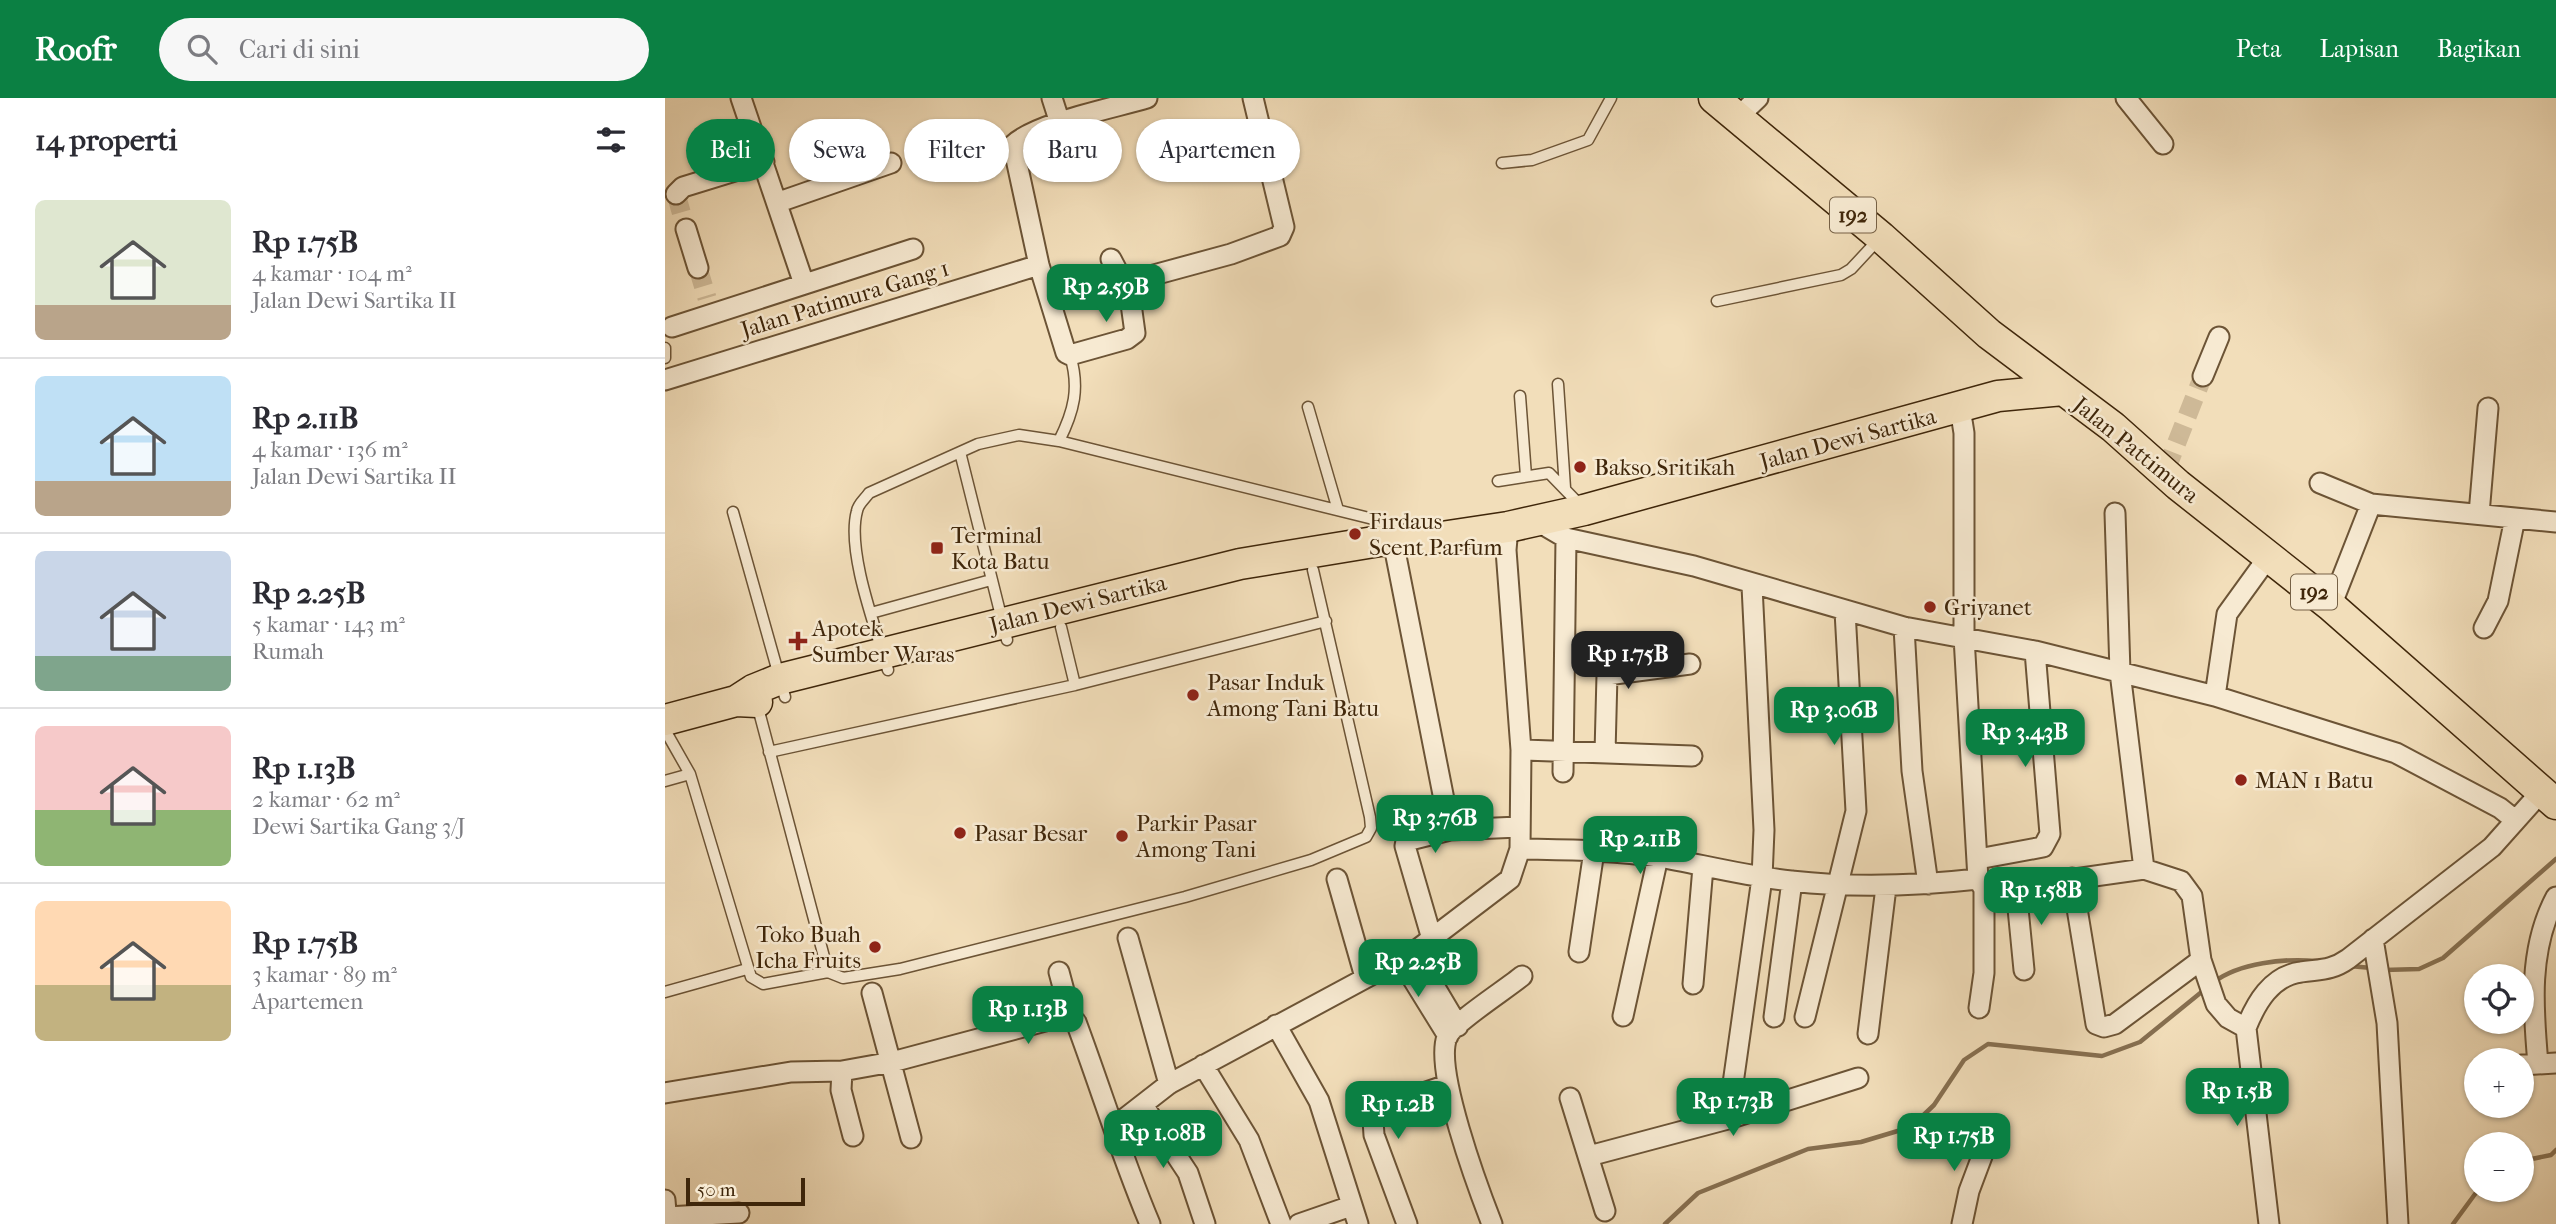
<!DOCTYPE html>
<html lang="id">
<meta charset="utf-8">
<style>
:root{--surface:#fff;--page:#f7f7f7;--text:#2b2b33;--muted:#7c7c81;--line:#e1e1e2;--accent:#0b8043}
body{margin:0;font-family:"IM FELL French Canon",serif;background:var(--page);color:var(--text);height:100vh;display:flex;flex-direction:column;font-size:26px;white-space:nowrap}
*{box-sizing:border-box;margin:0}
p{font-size:23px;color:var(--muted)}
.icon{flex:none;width:38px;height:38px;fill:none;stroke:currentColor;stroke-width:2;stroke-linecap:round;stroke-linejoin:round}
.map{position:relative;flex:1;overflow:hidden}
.side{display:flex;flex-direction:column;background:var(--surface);width:665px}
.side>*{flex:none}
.banner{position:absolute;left:21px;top:21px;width:665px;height:63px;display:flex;gap:14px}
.buttons{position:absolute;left:1799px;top:866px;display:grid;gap:14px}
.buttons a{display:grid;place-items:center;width:70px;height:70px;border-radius:50%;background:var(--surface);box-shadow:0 2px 5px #0004;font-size:35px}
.scale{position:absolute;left:21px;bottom:18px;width:119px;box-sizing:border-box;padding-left:7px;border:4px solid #3f260a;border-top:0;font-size:19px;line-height:24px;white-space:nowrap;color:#3f260a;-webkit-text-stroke:5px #f7ead2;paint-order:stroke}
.price{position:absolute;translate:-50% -60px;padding:0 16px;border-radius:14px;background:var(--accent);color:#fff;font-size:23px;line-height:46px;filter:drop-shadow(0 2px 4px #0008)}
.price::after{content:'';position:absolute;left:50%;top:42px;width:21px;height:16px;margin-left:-10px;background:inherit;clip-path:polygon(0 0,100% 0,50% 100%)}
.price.active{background:#222;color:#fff}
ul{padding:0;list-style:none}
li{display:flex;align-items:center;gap:21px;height:175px;padding:0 35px}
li+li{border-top:2px solid var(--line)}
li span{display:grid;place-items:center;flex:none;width:196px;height:140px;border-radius:10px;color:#555}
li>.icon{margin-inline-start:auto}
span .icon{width:84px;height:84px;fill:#fffc;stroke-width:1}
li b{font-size:30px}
h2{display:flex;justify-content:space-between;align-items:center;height:84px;padding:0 35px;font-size:30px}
.chip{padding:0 24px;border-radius:32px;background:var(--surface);box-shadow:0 2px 5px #0004;font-size:24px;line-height:63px}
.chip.active{background:var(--accent);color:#fff}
header{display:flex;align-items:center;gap:42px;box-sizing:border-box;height:98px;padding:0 35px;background:var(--accent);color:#fff}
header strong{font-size:33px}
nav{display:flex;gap:38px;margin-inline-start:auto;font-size:24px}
.search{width:490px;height:63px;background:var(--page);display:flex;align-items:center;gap:18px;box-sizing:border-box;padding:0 24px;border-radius:38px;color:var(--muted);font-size:26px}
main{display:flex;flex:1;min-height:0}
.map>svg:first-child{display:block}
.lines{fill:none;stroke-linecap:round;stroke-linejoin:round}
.stream{stroke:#866f50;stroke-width:4.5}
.street-tunnel{stroke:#ceb997;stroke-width:19;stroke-dasharray:19 10;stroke-linecap:butt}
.lane-casing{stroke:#6c5436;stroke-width:13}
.street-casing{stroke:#6c5436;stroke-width:23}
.primary-casing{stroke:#3f260a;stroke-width:33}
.lane{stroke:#f7ead2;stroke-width:10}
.street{stroke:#f7ead2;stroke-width:19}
.primary{stroke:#f2deba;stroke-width:30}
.poi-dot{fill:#8f2418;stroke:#f7ead2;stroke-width:2.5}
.labels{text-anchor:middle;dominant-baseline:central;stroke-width:5;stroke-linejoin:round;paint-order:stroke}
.shield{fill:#f7ead2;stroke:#766146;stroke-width:2}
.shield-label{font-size:21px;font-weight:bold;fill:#3f260a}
.street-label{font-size:23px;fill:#3f260a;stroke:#f7ead2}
.poi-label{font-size:23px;fill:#3f260a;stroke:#f7ead2;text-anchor:start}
</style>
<header>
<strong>Roofr</strong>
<div class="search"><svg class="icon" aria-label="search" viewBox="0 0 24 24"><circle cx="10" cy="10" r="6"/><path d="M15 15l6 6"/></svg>Cari di sini</div>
<nav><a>Peta</a><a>Lapisan</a><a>Bagikan</a></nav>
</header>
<main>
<section class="side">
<h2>14 properti<svg class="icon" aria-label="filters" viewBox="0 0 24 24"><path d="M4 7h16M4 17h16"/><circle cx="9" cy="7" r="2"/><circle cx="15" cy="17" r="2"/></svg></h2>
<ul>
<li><span style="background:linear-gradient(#dfe7d0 75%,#b9a48a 0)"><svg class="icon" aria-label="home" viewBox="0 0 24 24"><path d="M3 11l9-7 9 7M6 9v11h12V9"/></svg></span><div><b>Rp 1.75B</b><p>4 kamar · 104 m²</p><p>Jalan Dewi Sartika II</p></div></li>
<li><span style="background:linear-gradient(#bfe0f5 75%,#b9a48a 0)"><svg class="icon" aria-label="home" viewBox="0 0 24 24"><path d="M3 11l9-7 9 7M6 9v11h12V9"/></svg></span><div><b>Rp 2.11B</b><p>4 kamar · 136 m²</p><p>Jalan Dewi Sartika II</p></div></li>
<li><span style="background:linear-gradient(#c9d6e8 75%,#7fa58c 0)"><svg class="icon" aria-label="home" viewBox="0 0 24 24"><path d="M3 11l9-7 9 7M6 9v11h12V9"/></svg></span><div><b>Rp 2.25B</b><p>5 kamar · 143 m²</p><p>Rumah</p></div></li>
<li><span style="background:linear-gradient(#f6c9c9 60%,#8fb573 0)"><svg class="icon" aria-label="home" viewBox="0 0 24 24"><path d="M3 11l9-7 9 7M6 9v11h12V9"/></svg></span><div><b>Rp 1.13B</b><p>2 kamar · 62 m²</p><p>Dewi Sartika Gang 3/J</p></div></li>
<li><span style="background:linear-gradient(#ffd9b3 60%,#c2b280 0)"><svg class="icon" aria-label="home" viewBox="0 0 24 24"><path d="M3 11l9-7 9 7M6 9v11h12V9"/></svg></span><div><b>Rp 1.75B</b><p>3 kamar · 89 m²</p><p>Apartemen</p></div></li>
</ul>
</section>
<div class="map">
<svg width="1891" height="1126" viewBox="0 0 1891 1126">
<rect width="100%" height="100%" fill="#f2deba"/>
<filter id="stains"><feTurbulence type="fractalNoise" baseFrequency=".00286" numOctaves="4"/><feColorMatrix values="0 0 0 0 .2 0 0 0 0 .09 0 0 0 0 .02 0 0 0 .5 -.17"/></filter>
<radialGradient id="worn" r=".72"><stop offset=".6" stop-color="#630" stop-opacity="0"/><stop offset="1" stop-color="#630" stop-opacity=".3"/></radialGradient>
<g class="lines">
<path class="stream" d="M 1684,868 L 1707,870
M 1719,872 L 1754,871 L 1778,860 L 1891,761
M 1549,884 C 1574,865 1620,860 1651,863
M 1857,1063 L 1886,1057 L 1891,1052
M 1000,1126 L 1033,1095 L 1143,1051 L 1196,1044 L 1246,1029 L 1269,1007 L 1299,962 L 1323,946 L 1437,958 L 1475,944 L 1539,892
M 1788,1126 L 1813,1092"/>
<path class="street-tunnel" d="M 11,96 L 21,131
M 33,170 L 42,200
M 1501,372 L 1538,278"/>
<defs>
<path id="lane" d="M 837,65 L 867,62 L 923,42 L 946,0
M 1052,203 L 1176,177 L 1186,171 L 1213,142
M 0,250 L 0,260
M 893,286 L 900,390
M 855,298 L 861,378
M 643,309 L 673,412
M 394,343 C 409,313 415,290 405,257
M 295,354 L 342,542
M 833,383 L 884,375 L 917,409
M 68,414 L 120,599
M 206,515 L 326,482
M 396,529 L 410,587
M 223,572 C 211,531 181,453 192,413 C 193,406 200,401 204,395 L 313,346 L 354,337 L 394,343 L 708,421 L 736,431
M 92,606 L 163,874 L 178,880 L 235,871 L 520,799 L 646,762 L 701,739 L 706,730 L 705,719 L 648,472
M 0,632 L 25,676 L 86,879 L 98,886 L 163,874
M 104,654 L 410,587 L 661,523
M 0,683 L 25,676
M 0,894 L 82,871"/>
<path id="street" d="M 76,0 L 139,186
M 387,0 L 395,25
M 1461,0 L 1498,46
M 1071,21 L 1093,0
M 11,96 L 18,89 L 99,64
M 114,104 L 226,65
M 21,131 L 33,170
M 446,161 L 456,180 L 463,184 L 566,156 L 615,138 L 619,129 L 588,0
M 463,184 L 470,235 L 462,241 L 405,257 L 401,255 L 374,167 L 348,47 C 371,25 449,10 482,0
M 7,229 L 248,151
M 1538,278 L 1554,239
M 0,282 L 374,167
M 1295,310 L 1299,335 L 1299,539 L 1313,781 L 1319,791 L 1332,792 L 1479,771 L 1516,783 L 1527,798 L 1536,862 L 1551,906 L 1563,920 L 1581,930
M 1655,385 L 1706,406 L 1891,424
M 1450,415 L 1455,574 L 1479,771
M 1814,416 L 1823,310
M 872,423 L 901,440 L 1029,468 L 1239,529 L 1370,553 L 1550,598 L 1731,655 L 1835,710 L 1850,722
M 731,458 L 785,732
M 1666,508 L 1706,406
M 1239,529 L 1247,673 L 1263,786
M 1819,530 L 1833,503 L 1850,420
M 1550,598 L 1562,516 L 1604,458
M 856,652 L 1027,658
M 940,655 L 942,577 L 1025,566
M 898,674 L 901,440
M 855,751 C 901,752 948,752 994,759 C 1038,767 1081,778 1126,783 C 1189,790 1250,788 1313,781
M 1313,761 L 1378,749 L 1385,736 L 1370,553
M 1407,780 L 1431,926 L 1439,929 L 1450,926 L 1536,862
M 672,781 L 700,879
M 1351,790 L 1359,872
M 463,840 L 504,986
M 767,841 L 740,748 L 741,743 L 785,732 L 854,729
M 1708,841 L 1722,925 L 1733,1126
M 749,854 L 793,928
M 914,854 L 929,753
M 736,862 L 783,938
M 394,874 L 406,919
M 1028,886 L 1038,769
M 207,895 L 246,1040
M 1314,910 L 1319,875 L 1319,791
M 958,918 L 993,759
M 1109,919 L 1127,783
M 1140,919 L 1191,713 L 1180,513
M 611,927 L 654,1003 L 693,1126
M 1203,936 L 1221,789
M 1873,966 C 1868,910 1863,851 1891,799
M 538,967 L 584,1042 L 616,1126
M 1857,967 L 1891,965
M 177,973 L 176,992 L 188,1038
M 0,995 L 126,974 L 177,973 L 227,964 L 399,918 L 411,924 C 436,991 457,1060 485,1126
M 905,1000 L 940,1113
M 478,1007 L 523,1075 L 540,1126
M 1063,1021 L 1097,780 L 1099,732 L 1087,488
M 450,1028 L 504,986 L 749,854 L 845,781 L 855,751 L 856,652 L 841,452 L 843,429
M 924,1058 L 1063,1021 L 1193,980
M 0,1102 L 2,1126
M 2,1119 L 74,1115
M 634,1126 L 686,1108
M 742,1126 L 709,1037 L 708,1022 L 715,1010 L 782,987
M 827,1126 C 813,1090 769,972 782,939 C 788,925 843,890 857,878
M 1297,1126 L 1304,1093 L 1325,1037
M 1604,1126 L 1581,930 C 1591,905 1606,878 1636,874 C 1655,871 1666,873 1683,861 L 1827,749 L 1876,694"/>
<path id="primary" d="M 1049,0 L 1216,139 L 1324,236 L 1448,329 L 1513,387 L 1666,508 L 1891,706
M 71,603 L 88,592 L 115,581 L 575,466 L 715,443 L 763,441 L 843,429 L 919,412 L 1333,298 L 1398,292
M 0,622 L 71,603 L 92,604"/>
</defs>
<use href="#lane" class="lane-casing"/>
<use href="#street" class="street-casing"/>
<use href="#primary" class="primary-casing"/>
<use href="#lane" class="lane"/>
<use href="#street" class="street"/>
<use href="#primary" class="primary"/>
</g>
<g class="poi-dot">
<circle cx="915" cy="369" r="7"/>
<circle cx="690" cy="436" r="7"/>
<rect x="265" y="443" width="14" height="14" rx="3.5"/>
<circle cx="1265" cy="509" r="7"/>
<path d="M129.5 532.5h7v7h7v7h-7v7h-7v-7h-7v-7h7z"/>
<circle cx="528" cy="597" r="7"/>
<circle cx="1576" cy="682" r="7"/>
<circle cx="295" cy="735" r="7"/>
<circle cx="457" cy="738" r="7"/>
<circle cx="210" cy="849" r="7"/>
</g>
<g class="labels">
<g class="shield">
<rect x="1165" y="99.5" width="46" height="35" rx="5"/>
<rect x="1626" y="476.5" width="46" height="35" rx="5"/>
</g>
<g class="shield-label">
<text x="1188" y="117">192</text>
<text x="1649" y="494">192</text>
</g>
<g class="street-label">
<text transform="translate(180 201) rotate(-17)">Jalan Patimura Gang 1</text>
<text transform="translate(1183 341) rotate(-15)">Jalan Dewi Sartika</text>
<text transform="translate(1471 352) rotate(39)">Jalan Pattimura</text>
<text transform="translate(413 506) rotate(-14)">Jalan Dewi Sartika</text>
</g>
<g class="poi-label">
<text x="929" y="369">Bakso Sritikah</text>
<text x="704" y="423">Firdaus<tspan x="704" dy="26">Scent Parfum</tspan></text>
<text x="286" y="437">Terminal<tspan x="286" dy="26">Kota Batu</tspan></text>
<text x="1279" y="509">Griyanet</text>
<text x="147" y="530">Apotek<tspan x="147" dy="26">Sumber Waras</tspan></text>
<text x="542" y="584">Pasar Induk<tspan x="542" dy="26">Among Tani Batu</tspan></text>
<text x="1590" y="682">MAN 1 Batu</text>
<text x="471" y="725">Parkir Pasar<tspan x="471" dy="26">Among Tani</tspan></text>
<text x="309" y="735">Pasar Besar</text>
<text x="196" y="836" text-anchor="end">Toko Buah<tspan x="196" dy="26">Icha Fruits</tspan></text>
</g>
</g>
<rect width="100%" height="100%" filter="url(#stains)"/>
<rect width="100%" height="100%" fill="url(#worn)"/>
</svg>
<div class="buttons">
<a><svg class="icon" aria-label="locate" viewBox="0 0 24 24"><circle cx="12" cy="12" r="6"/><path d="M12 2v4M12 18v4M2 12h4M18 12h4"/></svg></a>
<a>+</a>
<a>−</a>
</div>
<div class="scale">50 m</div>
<b class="price" style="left:441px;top:226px">Rp 2.59B</b>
<b class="price active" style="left:963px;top:593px">Rp 1.75B</b>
<b class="price" style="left:1169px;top:649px">Rp 3.06B</b>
<b class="price" style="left:1360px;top:671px">Rp 3.43B</b>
<b class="price" style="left:770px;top:757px">Rp 3.76B</b>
<b class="price" style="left:975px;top:778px">Rp 2.11B</b>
<b class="price" style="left:1376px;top:829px">Rp 1.58B</b>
<b class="price" style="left:753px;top:901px">Rp 2.25B</b>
<b class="price" style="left:363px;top:948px">Rp 1.13B</b>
<b class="price" style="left:1572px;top:1030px">Rp 1.5B</b>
<b class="price" style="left:1068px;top:1040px">Rp 1.73B</b>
<b class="price" style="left:733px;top:1043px">Rp 1.2B</b>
<b class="price" style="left:498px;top:1072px">Rp 1.08B</b>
<b class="price" style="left:1289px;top:1075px">Rp 1.75B</b>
<div class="banner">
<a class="chip active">Beli</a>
<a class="chip">Sewa</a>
<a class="chip">Filter</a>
<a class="chip">Baru</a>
<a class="chip">Apartemen</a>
</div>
</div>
</main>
